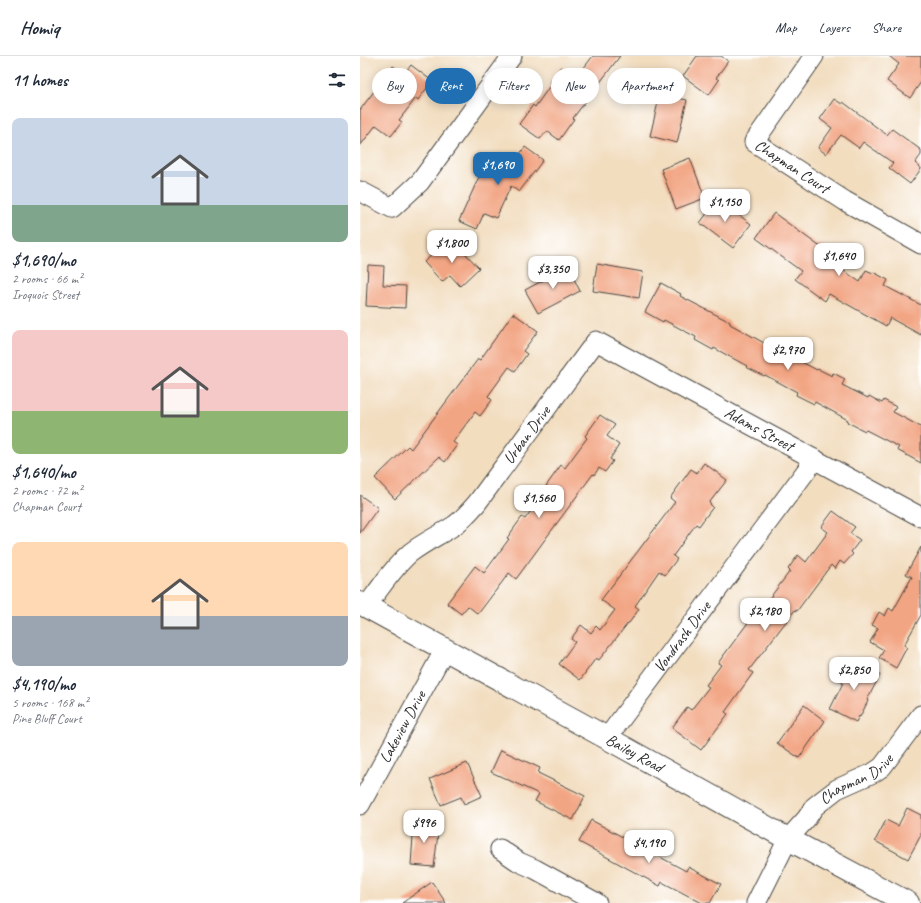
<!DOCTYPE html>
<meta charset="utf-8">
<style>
:root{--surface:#fff;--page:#f6f6f7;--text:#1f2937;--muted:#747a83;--line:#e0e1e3;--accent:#1f6fb2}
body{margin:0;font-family:Caveat,sans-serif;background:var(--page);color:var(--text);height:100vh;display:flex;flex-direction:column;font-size:15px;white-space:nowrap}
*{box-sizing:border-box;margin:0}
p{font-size:13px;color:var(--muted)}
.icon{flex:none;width:22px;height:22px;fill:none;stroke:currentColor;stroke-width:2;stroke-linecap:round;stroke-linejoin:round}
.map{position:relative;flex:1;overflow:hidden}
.sheet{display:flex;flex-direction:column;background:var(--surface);width:360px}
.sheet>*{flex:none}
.guide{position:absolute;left:12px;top:12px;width:380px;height:36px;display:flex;gap:8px}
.price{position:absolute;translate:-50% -34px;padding:0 9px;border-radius:8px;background:#fff;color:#222;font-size:13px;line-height:26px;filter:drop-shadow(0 1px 2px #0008)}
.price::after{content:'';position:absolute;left:50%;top:24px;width:12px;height:9px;margin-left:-6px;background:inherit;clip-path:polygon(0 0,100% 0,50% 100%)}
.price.on{background:var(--accent);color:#fff}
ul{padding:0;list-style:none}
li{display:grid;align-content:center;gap:8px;height:212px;padding:0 12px}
li span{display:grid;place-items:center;height:124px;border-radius:8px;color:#555}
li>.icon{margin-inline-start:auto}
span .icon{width:72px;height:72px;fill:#fffc;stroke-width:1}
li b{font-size:17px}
h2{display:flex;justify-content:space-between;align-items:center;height:48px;padding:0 12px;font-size:17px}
.tag{padding:0 14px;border-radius:18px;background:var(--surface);box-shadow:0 2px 10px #0003;font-size:14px;line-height:36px}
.tag.on{background:var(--accent);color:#fff}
header{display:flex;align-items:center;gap:24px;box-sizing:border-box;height:56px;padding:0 20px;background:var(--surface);border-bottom:1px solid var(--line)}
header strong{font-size:19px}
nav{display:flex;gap:22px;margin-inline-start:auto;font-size:14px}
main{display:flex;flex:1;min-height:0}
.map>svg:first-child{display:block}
.building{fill:#f2a583}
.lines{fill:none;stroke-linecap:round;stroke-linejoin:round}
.minor-casing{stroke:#494641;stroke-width:21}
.tertiary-casing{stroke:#494641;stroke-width:24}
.minor{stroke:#fff;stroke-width:19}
.tertiary{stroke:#fff;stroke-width:22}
.labels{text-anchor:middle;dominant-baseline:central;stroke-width:3.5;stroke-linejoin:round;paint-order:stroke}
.street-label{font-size:16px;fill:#2b2b2b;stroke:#fff}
</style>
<header>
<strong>Homiq</strong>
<nav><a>Map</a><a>Layers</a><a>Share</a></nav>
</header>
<main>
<section class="sheet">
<h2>11 homes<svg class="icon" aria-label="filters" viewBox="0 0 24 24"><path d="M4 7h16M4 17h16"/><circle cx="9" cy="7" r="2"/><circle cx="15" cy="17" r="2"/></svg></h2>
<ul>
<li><span style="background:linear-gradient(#c9d6e8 70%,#7fa58c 0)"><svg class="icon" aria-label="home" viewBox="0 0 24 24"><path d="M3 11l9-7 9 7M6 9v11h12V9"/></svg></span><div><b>$1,690/mo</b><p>2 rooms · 66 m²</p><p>Iroquois Street</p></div></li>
<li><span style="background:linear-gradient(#f6c9c9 65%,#8fb573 0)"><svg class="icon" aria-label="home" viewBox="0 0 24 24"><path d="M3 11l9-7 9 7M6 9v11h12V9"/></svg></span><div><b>$1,640/mo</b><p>2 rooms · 72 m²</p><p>Chapman Court</p></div></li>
<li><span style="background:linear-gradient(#ffd9b3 60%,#9aa5b1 0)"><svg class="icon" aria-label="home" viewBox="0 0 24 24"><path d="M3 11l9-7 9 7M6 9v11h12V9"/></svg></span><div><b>$4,190/mo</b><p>5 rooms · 168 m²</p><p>Pine Bluff Court</p></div></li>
</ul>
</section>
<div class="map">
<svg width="561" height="847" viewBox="0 0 561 847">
<rect width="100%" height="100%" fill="#fff"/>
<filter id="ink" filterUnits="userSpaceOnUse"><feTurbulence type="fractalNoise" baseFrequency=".025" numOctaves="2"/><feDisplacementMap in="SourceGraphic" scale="8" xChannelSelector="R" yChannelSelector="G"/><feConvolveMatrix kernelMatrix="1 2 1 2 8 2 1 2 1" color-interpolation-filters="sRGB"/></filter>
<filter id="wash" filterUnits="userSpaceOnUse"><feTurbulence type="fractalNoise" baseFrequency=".012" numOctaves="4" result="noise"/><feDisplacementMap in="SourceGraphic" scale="16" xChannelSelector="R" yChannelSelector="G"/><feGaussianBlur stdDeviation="0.9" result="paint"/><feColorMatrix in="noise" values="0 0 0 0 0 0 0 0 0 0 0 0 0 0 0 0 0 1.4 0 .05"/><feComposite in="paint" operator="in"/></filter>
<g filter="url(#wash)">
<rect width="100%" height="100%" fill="#f2ddbf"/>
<g id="blocks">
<path class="building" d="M 233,0 L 260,0 L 213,62 L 214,63 L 199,84 L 187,75 L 180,83 L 159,68 L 173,49 L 175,51 L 192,27 L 190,26 L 201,11 L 216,22 Z
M 337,0 L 361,0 L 368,5 L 356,22 L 359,24 L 349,39 L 323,20 Z
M 529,0 L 561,0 L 561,26 L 550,42 L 527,25 L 539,8 Z
M 51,9 L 72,25 L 58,44 L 56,42 L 39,64 L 42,66 L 31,80 L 16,69 L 0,90 L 0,54 L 33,10 L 44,18 Z
M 300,38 L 327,44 L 317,87 L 290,80 Z
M 474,43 L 482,48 L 483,46 L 527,79 L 532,73 L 561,94 L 561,99 L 555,107 L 561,112 L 561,113 L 550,128 L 529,112 L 533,107 L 503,86 L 499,92 L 481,79 L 466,98 L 458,92 L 472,72 L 460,63 Z
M 165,91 L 183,104 L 159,136 L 151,130 L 136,162 L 124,157 L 117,173 L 99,165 L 118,123 L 137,98 L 152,109 Z
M 330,102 L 345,142 L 316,153 L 301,113 Z
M 359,141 L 373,151 L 371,153 L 391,168 L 373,192 L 340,167 Z
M 414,157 L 459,190 L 460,188 L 475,199 L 472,201 L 480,207 L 477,210 L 500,226 L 506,214 L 513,217 L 513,216 L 528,224 L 525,230 L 561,249 L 561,279 L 530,262 L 526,270 L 469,238 L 465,245 L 435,223 L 441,215 L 396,182 Z
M 93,184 L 119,212 L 100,230 L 90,219 L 82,226 L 64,206 L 81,191 L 83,193 Z
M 237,208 L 283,216 L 279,242 L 233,235 Z
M 8,209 L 24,210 L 23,229 L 46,230 L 45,252 L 6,250 Z
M 208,211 L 220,235 L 178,257 L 165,234 Z
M 301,227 L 321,238 L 320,240 L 370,266 L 370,268 L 406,288 L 408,285 L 422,292 L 423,289 L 435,296 L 432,301 L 457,314 L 458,313 L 472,320 L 473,317 L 485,323 L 482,329 L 508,342 L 509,340 L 522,347 L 524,344 L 536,351 L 533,356 L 561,371 L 561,407 L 537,394 L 539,391 L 506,374 L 505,375 L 487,366 L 488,364 L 455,346 L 454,348 L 436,339 L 437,336 L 405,319 L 404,320 L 386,311 L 387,310 L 354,292 L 353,294 L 335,284 L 336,281 L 304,264 L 303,266 L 285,256 Z
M 153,257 L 178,275 L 163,295 L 167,298 L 155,315 L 149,311 L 128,340 L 132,344 L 120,360 L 115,356 L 93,386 L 97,389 L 85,406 L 79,401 L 35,443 L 15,422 L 48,390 L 51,393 L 118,303 L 120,304 Z
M 240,359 L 255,369 L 247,380 L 259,389 L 250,403 L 253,405 L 245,416 L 239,412 L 234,419 L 233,418 L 156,523 L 149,517 L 118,558 L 108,550 L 101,558 L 87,547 L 115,510 L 124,517 L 149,483 L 147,482 L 162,461 L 165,463 L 188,431 L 186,430 L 201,409 L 205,412 L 227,382 L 225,380 Z
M 344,407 L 367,424 L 349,447 L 353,451 L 339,470 L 336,468 L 313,500 L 317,503 L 305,519 L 299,515 L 275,550 L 279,553 L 269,567 L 268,567 L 239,604 L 236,602 L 220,624 L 199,608 L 215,586 L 211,583 L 221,569 L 231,577 L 236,570 L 240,574 L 255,554 L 241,544 L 315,446 L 310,442 L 331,413 L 337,417 Z
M 0,439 L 18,452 L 0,477 Z
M 473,455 L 495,471 L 490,477 L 500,484 L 491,496 L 493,498 L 484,508 L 480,505 L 475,513 L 471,509 L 437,555 L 435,554 L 389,614 L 393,617 L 365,656 L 368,658 L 341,694 L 312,672 L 327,651 L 331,654 L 349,631 L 346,629 L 361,609 L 358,607 L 404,545 L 406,547 L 430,515 L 428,513 L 438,499 L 446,506 L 468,476 L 461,471 Z
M 561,491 L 561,559 L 544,589 L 547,591 L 536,612 L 519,602 L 524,594 L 510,586 L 518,572 L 512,569 L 519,556 L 525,560 L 529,552 L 533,555 L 552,521 L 546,518 Z
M 494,606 L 520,619 L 507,644 L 508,645 L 500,661 L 499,660 L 496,666 L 470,653 L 483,627 L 477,623 L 484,610 L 490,613 Z
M 444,649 L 465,665 L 439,702 L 417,687 Z
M 141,694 L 180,712 L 178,717 L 225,740 L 213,764 L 175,745 L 179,738 L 131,716 Z
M 107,707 L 122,740 L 104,748 L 101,741 L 81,749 L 70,723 Z
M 547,752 L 561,759 L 561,779 L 548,803 L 515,785 L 526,764 L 538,770 Z
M 231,764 L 326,815 L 328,811 L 361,828 L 350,847 L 342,847 L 302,826 L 300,830 L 219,786 Z
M 54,766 L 79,769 L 74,811 L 51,809 Z
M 72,826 L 86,847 L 42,847 Z"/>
</g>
</g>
<g filter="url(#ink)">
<use href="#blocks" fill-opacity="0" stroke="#494641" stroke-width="1"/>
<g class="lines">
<defs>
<g id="minor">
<path id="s1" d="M 454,0 L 394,86 L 485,145 L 561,188"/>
<path d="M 0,135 L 32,152 L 60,126 L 152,0"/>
<path id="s2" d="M 7,550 C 20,532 33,512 50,497 C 64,486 80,479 95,469 C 103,463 110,455 117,447 L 236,285 L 561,461"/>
<path id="s3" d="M 247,682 L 455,403"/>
<path id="s4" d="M 0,749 L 85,593"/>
<path d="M 140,793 L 159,806 L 175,813 L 237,847"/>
<path id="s5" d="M 396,847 L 428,783 L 447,762 L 454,751 L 464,743 L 477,733 L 513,717 L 522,711 L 561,659"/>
</g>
<g id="tertiary">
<path id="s6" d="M 0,547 L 247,682 L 428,783 L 548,847"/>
</g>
</defs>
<use href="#minor" class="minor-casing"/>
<use href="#tertiary" class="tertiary-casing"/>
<use href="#minor" class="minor"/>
<use href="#tertiary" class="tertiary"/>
</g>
</g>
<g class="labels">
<g class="street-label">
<text stroke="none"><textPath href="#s1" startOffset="150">Chapman Court</textPath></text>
<text stroke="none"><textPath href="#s2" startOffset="539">Adams Street</textPath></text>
<text stroke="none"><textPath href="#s2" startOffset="237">Urban Drive</textPath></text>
<text stroke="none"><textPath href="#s3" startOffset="126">Vondrash Drive</textPath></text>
<text stroke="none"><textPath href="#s4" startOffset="89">Lakeview Drive</textPath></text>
<text stroke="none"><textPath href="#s6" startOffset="313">Bailey Road</textPath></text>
<text stroke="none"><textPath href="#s5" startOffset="164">Chapman Drive</textPath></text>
</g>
</g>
</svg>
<b class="price on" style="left:138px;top:130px">$1,690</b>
<b class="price" style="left:365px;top:167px">$1,150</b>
<b class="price" style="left:92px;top:208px">$1,800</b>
<b class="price" style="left:479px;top:221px">$1,640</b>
<b class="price" style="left:193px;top:234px">$3,350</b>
<b class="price" style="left:428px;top:315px">$2,970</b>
<b class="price" style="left:179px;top:463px">$1,560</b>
<b class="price" style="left:405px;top:576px">$2,180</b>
<b class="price" style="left:494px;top:635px">$2,850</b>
<b class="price" style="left:64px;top:788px">$996</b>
<b class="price" style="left:289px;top:808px">$4,190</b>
<div class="guide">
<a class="tag">Buy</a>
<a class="tag on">Rent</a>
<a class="tag">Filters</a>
<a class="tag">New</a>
<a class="tag">Apartment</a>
</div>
</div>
</main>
